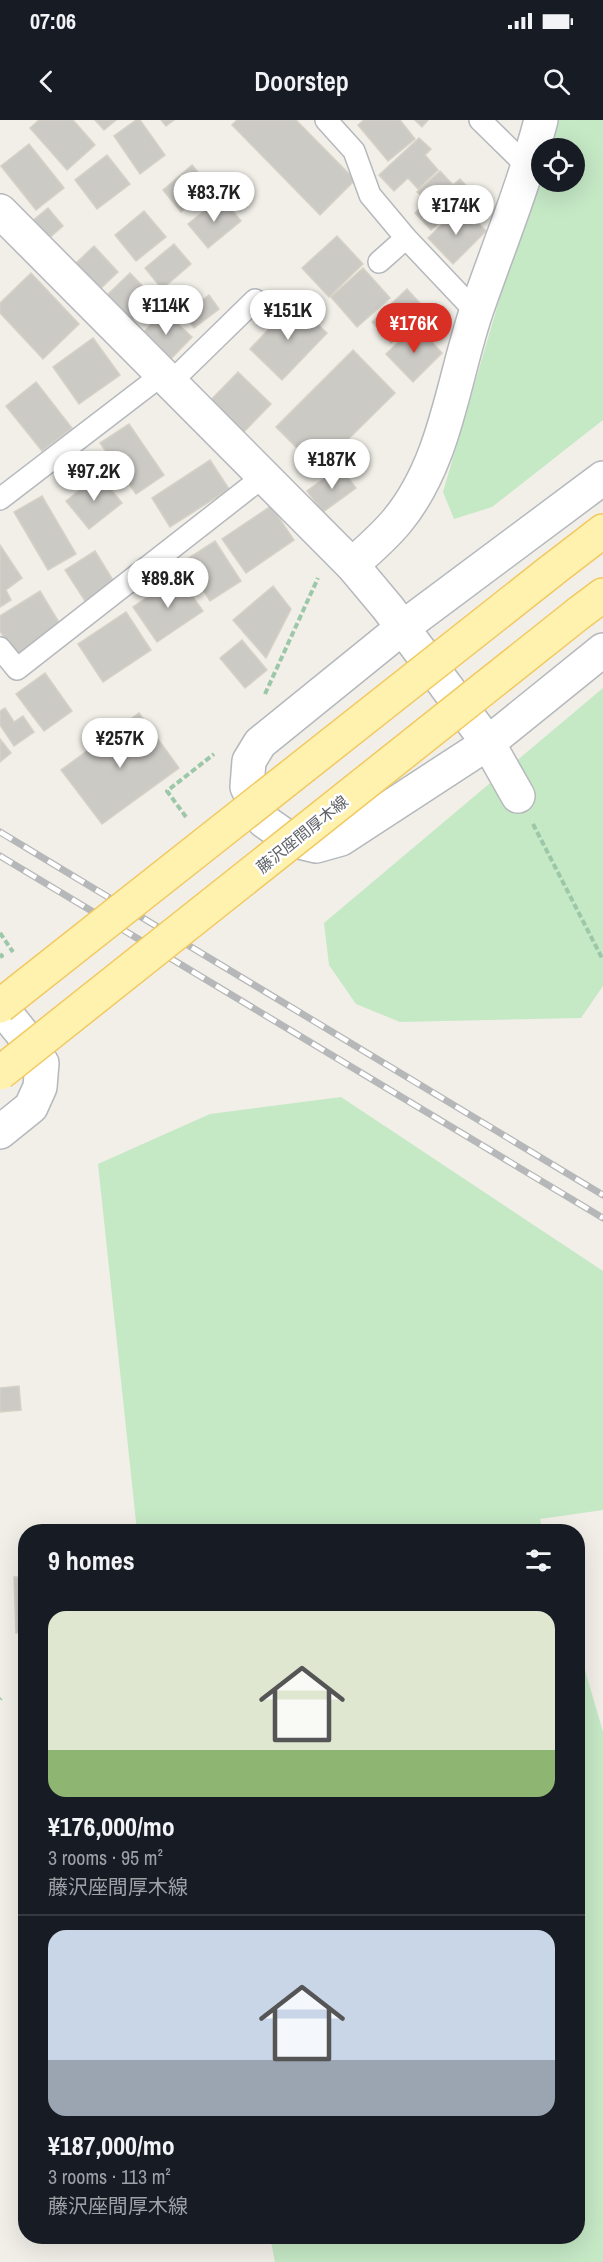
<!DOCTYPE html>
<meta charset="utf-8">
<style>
:root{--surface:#171b24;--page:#20242c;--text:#f1f3f6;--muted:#9ea1a6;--line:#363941;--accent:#d93025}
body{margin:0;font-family:"Archivo Narrow","Noto Sans JP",sans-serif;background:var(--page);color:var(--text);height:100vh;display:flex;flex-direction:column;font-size:22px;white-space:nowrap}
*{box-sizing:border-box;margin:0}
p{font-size:20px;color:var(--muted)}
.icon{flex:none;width:33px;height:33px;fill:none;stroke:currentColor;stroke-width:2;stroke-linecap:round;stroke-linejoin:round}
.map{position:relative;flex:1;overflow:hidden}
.panel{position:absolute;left:18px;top:1404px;width:567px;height:720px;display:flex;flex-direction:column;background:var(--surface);border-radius:24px;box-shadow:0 6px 24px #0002}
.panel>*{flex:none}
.buttons{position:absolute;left:531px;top:18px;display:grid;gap:12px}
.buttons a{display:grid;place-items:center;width:54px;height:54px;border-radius:50%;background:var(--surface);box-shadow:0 6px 24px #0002;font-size:30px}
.price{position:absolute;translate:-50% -51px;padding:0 14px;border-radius:21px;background:#fff;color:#222;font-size:20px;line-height:39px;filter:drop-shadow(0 2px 3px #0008)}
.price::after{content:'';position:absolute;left:50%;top:36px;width:18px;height:14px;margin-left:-9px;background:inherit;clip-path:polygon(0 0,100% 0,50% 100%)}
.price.current{background:var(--accent);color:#fff}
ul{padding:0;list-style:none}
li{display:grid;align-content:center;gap:12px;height:318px;padding:0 30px}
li+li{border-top:2px solid var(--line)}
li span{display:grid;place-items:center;height:186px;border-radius:18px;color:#555}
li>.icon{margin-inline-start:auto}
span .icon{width:108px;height:108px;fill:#fffc;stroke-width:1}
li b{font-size:26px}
h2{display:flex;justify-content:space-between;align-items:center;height:72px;padding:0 30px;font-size:26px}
.status{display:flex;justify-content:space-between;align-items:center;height:42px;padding:0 30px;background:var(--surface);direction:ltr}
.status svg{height:16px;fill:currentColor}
header{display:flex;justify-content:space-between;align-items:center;height:78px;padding:0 30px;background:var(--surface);font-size:27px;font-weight:600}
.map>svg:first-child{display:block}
.green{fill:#c5e8c5}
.building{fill:#cccac5;stroke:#d6d1c6;stroke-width:1.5}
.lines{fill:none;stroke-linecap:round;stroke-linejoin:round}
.service-casing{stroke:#b5b8bc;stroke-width:24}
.minor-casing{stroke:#b5b8bc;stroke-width:36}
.tertiary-casing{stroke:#b5b8bc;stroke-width:36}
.primary-casing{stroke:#f2c960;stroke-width:36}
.path{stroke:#9cc7a9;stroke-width:4;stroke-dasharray:6 3;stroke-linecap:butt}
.service{stroke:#fff;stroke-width:21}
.minor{stroke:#fff;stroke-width:33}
.tertiary{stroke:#fff;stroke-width:33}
.primary{stroke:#fff2af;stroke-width:33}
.rail-casing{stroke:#b6b7b8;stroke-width:7}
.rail{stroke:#fff;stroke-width:4.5;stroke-dasharray:14;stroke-linecap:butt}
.primary-bridge-casing{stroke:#f2c960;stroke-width:36;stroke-linecap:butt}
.primary-bridge{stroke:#fff2af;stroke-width:33}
.labels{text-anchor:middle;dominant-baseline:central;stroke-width:5;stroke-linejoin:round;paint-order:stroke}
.street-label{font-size:16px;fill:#5f6368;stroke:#fff}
</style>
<div class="status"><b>07:06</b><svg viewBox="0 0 49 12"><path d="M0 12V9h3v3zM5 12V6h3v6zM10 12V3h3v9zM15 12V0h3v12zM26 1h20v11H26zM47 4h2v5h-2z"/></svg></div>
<header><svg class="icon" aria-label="back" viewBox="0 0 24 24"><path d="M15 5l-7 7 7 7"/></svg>Doorstep<svg class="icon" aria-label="search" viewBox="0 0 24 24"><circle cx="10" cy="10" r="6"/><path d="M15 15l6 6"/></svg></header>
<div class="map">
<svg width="603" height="2142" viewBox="0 0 603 2142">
<rect width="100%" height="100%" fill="#f1efe8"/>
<path class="green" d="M 552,0 L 603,0 L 603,300 L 492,387 L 454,399 L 443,372 L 541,37 L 542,62 L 574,62 L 574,28 L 544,28 Z
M 603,568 L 603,866 L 581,898 L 400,902 L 356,884 L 329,845 L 324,803 Z
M 341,977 L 603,1151 L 603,1390 L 540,1399 L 543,1412 L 137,1411 L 98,1044 L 210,994 Z
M 578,1526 L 603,1612 L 603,2142 L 275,2142 L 270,2117 L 578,2116 Z"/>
<path class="building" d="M 39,0 L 73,0 L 95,25 L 67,50 L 30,8 Z
M 95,0 L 116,0 L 104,10 Z
M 136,0 L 140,0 L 165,35 L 140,54 L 114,16 Z
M 161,0 L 174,0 L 166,6 Z
M 237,0 L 296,0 L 355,60 L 320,95 L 232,5 Z
M 364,0 L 400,0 L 415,19 L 388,41 L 358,5 Z
M 415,0 L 428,0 L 422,7 Z
M 419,18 L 431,29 L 425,35 L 438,50 L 418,69 L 408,58 L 394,71 L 379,55 Z
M 29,24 L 64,68 L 36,90 L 1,46 Z
M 107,35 L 130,64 L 97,89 L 75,60 Z
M 192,45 L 210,67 L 181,92 L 163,70 Z
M 440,51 L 453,65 L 460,59 L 472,72 L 431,110 L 415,93 L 427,81 L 417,72 Z
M 221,77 L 241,101 L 208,128 L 188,104 Z
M 48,88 L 63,106 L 47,120 L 31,102 Z
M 459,88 L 474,105 L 477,102 L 486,111 L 453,144 L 428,118 Z
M 144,91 L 166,117 L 136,141 L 115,115 Z
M 337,116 L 363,144 L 329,177 L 302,148 Z
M 174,124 L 191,144 L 162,169 L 145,148 Z
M 94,126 L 118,152 L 98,171 L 74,145 Z
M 363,148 L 390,178 L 357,207 L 331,177 Z
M 31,153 L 79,204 L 43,239 L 0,193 L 0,183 Z
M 130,153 L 155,179 L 129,203 L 104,178 Z
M 407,169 L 427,191 L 391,223 L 372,202 Z
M 209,175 L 219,189 L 194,208 L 184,194 Z
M 294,182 L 327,213 L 282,260 L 250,229 Z
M 164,191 L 192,217 L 169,241 L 141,215 Z
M 416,205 L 442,233 L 413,262 L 386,234 Z
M 93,218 L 120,255 L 79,284 L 53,247 Z
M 353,230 L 395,273 L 318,349 L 276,307 Z
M 238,252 L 271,284 L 237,319 L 204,287 Z
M 36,262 L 72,308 L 42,331 L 6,286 Z
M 129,304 L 164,355 L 136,374 L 100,323 Z
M 210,340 L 229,369 L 170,407 L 152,378 Z
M 340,347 L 356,368 L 323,392 L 307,371 Z
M 99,355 L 122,383 L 89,409 L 66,381 Z
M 42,376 L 76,434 L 48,450 L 14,392 Z
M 271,386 L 294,420 L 246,453 L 222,419 Z
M 215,421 L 241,461 L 210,481 L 184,441 Z
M 0,425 L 22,458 L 6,470 L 11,480 L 0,487 Z
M 95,431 L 116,465 L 87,484 L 65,450 Z
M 178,456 L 203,491 L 157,522 L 133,487 Z
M 273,466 L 291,489 L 266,538 L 233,500 Z
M 40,471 L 63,509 L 17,538 L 0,511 L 0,496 Z
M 126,492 L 151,530 L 103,562 L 78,524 Z
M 242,520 L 267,550 L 245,568 L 220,538 Z
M 45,553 L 72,591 L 44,611 L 16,574 Z
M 5,588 L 14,602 L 23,596 L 34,612 L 14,626 L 0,605 L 0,591 Z
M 139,593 L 179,648 L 102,704 L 61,650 Z
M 0,619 L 11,633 L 0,642 Z
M 19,1266 L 21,1290 L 0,1292 L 0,1268 Z
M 14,1457 L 26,1457 L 26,1512 L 16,1513 Z"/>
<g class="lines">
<defs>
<path id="service" d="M 326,0 L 354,31 L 370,75 L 406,118 L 476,192
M 480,0 L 529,48
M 379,142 L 406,118
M 171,262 L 255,180
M 0,379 L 163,254
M 0,528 L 17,549 L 264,356"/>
<path id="minor" d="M 0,91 L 352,445 L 388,488 L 488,623 L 518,676
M 603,358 L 402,508 L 260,623 L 249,641 L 247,667 L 264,701 L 291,720 L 316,726 L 341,719 L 488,623 L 603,530
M 0,886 L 21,912 L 42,943 L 40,967 L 31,987 L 0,1012"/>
<path id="tertiary" d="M 352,445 C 367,431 384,417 397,401 C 446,342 453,259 477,189 C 499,126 524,65 541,0"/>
<path id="primary" d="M 551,451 L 603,411
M 579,493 L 603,475"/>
</defs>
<use href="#service" class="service-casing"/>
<use href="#minor" class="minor-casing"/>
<use href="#tertiary" class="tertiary-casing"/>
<use href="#primary" class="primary-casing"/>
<path class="path" d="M 265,574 L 318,458
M 186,697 L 167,671 L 214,634
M 533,704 L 603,840
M 0,813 L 13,832
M 0,834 L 2,836 L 0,837
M 0,1579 L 1,1578"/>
<use href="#service" class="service"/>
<use href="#minor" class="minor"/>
<use href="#tertiary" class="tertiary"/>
<use href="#primary" class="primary"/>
<defs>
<path id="rail" d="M 0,712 L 603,1075
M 0,736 L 603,1098"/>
</defs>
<use href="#rail" class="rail-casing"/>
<use href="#rail" class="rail"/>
<defs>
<path id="primary-bridge" d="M 0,886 L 551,451
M 0,953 L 579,493"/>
</defs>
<use href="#primary-bridge" class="primary-bridge-casing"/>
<use href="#primary-bridge" class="primary-bridge"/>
</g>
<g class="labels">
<g class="street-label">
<text transform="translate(302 714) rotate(-39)">藤沢座間厚木線</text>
</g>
</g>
</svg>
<div class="buttons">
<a><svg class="icon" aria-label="locate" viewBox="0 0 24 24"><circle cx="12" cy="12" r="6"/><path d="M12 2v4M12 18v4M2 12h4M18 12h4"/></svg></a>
</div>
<b class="price" style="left:214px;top:103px">¥83.7K</b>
<b class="price" style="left:456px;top:116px">¥174K</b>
<b class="price" style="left:166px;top:216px">¥114K</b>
<b class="price" style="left:288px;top:221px">¥151K</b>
<b class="price current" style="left:414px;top:234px">¥176K</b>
<b class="price" style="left:332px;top:370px">¥187K</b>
<b class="price" style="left:94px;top:382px">¥97.2K</b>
<b class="price" style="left:168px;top:489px">¥89.8K</b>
<b class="price" style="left:120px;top:649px">¥257K</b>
<section class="panel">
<h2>9 homes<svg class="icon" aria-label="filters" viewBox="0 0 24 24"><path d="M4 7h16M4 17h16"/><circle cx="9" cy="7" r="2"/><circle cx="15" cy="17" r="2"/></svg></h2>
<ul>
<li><span style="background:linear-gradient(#dfe7d0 75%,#8fb573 0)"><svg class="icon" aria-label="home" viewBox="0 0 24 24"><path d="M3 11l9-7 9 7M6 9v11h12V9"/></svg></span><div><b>¥176,000/mo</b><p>3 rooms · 95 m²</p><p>藤沢座間厚木線</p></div></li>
<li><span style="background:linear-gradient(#c9d6e8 70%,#9aa5b1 0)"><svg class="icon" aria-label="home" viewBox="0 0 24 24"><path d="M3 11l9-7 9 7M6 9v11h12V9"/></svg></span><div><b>¥187,000/mo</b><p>3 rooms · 113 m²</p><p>藤沢座間厚木線</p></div></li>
</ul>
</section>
</div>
